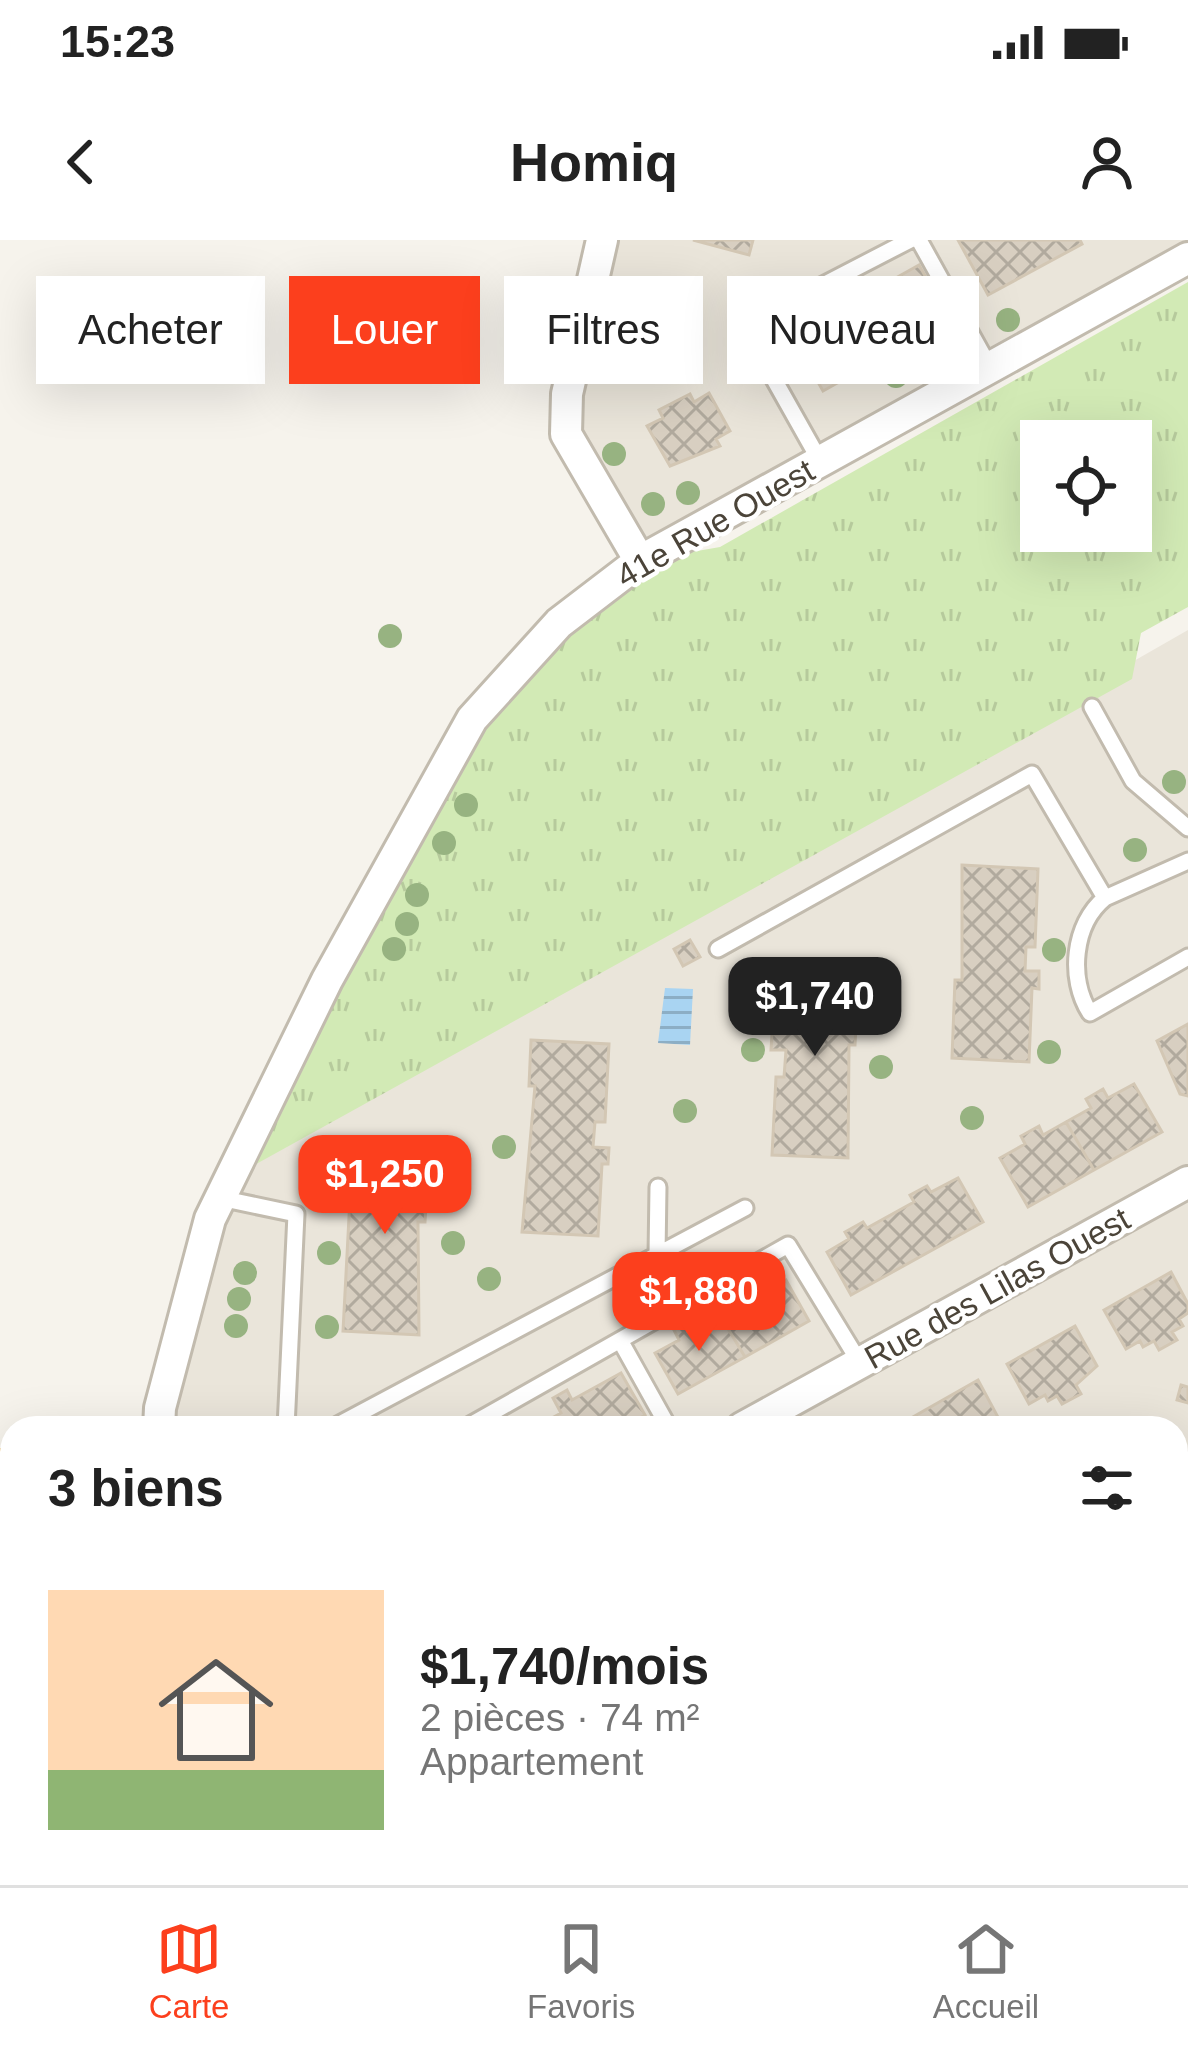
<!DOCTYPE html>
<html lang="fr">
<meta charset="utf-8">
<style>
:root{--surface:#fff;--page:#f2f2f2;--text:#222;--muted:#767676;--line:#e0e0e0;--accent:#fc3f1d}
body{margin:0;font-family:Arial,sans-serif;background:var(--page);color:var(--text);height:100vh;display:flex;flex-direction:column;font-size:45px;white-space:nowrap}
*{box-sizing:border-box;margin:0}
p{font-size:39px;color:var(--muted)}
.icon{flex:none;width:66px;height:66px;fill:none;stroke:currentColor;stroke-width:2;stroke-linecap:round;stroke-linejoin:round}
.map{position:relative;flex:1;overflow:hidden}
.sheet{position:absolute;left:0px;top:1176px;width:1188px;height:471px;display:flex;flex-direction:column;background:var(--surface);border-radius:36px 36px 0 0;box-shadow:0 12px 48px #0002}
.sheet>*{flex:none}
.banner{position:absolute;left:36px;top:36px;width:1116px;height:108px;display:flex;gap:24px}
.controls{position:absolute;left:1020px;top:180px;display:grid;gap:24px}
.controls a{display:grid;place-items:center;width:132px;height:132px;border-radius:0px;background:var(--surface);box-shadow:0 12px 48px #0002;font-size:60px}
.price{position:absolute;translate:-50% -102px;padding:0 27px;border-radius:24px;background:var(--accent);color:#fff;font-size:39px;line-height:78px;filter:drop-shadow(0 3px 6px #0008)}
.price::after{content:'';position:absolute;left:50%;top:72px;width:36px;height:27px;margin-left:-18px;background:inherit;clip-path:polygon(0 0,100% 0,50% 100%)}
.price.selected{background:#222;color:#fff}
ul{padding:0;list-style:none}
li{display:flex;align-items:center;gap:36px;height:300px;padding:0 48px}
li span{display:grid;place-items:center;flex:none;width:336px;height:240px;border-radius:0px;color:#555}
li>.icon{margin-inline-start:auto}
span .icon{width:144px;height:144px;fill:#fffc;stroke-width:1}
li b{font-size:51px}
h2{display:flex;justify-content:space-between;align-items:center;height:144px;padding:0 48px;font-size:51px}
.chip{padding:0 42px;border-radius:0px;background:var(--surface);box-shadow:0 12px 48px #0002;font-size:42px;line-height:108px}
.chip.selected{background:var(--accent);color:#fff}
.status{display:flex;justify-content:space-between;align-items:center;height:84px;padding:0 60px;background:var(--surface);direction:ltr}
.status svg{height:33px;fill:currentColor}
header{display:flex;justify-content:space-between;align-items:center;height:156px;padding:0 48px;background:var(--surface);font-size:54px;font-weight:700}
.tabs{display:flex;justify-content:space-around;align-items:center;height:168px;border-top:3px solid var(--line);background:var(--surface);font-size:33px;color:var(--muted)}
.tabs a{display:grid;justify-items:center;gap:6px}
.tabs .selected{color:var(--accent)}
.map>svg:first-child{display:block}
.residential{fill:#eae5da}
.grass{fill:url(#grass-tufts);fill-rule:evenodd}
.water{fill:url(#water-rules)}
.building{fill:url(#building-cross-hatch);stroke:#d3c7b4;stroke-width:3}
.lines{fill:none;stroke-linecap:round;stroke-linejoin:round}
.lane-casing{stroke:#c2bbae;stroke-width:21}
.street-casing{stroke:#c2bbae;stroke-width:36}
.highway-casing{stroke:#e0a43c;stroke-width:60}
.lane{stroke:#fff;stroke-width:15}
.street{stroke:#fff;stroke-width:30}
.highway{stroke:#ffcf6e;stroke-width:54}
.tree{fill:#97b381}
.labels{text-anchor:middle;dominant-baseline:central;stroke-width:9;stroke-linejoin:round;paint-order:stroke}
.street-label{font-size:33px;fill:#4b4439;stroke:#fff}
</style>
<div class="status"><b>15:23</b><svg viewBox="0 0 49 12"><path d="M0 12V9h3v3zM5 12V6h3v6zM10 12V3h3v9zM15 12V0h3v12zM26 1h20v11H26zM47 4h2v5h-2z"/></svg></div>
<header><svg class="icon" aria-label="back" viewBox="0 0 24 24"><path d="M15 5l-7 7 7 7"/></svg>Homiq<svg class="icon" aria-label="person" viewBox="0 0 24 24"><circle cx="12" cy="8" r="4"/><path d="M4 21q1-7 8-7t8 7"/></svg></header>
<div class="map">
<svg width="1188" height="1645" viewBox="0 0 1188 1645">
<defs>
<pattern id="grass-tufts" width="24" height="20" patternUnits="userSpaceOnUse" patternTransform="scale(3)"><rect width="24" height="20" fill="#d2eab5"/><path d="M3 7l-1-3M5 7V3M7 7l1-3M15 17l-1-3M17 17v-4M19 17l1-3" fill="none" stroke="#b6ca9c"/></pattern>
<pattern id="water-rules" width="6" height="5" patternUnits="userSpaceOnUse" patternTransform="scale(3)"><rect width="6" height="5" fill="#a9d4f2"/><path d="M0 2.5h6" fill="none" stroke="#8caec5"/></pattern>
<pattern id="building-cross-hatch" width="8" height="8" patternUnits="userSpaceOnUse" patternTransform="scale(3)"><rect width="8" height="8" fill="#d8cfc1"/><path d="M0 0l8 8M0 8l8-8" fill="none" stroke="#b1aa9e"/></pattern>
</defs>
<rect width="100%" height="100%" fill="#f6f3ec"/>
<path class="residential" d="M 602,0 L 1188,0 L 1188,19 L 640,321 L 564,177 Z
M 1188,390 L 1188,1645 L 223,1645 L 218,1635 L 1176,1635 L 1176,1188 L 159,1188 L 229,939 Z"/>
<path class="grass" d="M 1188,42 L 1188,367 L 1141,393 L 1132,439 L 229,939 L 472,479 L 640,321 L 720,307 ZM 1041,201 L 1131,201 L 1131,291 L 1041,291 Z"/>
<path class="water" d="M 665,748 L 693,749 L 690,805 L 658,803 Z"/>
<path class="building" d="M 693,0 L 753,0 L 749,15 Z
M 958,0 L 1080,0 L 1082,4 L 988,55 Z
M 919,25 L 950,80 L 823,151 L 792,96 Z
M 709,153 L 730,191 L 716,199 L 720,206 L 670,226 L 647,186 L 663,178 L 659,170 L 690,154 L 694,162 Z
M 962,625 L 1038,629 L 1035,707 L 1026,707 L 1025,731 L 1039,731 L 1039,749 L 1032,748 L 1029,822 L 952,818 L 955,740 L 962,740 Z
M 690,700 L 700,717 L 683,726 L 674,709 Z
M 781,723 L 859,727 L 857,769 L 866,769 L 865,787 L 856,786 L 855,805 L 849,805 L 848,918 L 772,915 L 776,837 L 784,837 L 786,810 L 771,810 L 772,794 L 778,794 Z
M 1188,784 L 1188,856 L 1180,854 L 1157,801 Z
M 531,800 L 609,804 L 605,882 L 595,882 L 593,907 L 609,908 L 608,924 L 602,924 L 598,996 L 522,992 L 535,846 L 529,846 Z
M 1134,844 L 1162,892 L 1094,930 L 1066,882 L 1091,868 L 1086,859 L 1103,849 L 1108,858 Z
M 1066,882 L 1094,930 L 1028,967 L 1000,918 L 1025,904 L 1021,896 L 1039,886 L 1043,895 Z
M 353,901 L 427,904 L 426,947 L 436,948 L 436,966 L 426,965 L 425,982 L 418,982 L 419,1095 L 343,1091 Z
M 958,938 L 983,982 L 851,1055 L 827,1012 L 849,999 L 845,992 L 863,982 L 867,988 L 914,962 L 910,955 L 927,946 L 931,952 Z
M 1171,1032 L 1188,1064 L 1188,1073 L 1179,1079 L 1183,1086 L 1172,1092 L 1177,1100 L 1159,1110 L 1154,1101 L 1143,1107 L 1140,1101 L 1126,1109 L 1104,1070 Z
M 786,1040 L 809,1081 L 745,1117 L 721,1077 L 745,1063 L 740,1052 L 756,1043 L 762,1054 Z
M 721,1077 L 745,1117 L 678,1154 L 655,1113 L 679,1100 L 674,1090 L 690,1081 L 696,1091 Z
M 1075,1086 L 1097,1126 L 1076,1145 L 1081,1154 L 1062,1164 L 1057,1156 L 1048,1161 L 1045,1155 L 1029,1164 L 1007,1124 Z
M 621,1133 L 645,1175 L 623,1188 L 535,1188 L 536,1181 L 539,1185 L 561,1173 L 553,1158 L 567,1150 L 572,1160 Z
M 978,1140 L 999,1179 L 988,1188 L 916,1188 L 911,1178 Z
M 1181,1145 L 1188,1147 L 1188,1163 L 1177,1160 Z
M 1188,1212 L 1188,1260 L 1178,1265 L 1176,1219 Z
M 1188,1392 L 1188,1419 L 1176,1398 Z
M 1188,1563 L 1188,1611 L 1183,1613 L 1176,1600 L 1176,1570 Z
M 403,1635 L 416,1635 L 422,1645 L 386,1645 Z
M 450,1635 L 522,1635 L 523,1636 L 507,1645 L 455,1645 Z
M 758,1635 L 808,1635 L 814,1645 L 740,1645 Z
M 911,1635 L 941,1635 L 942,1638 L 917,1645 Z
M 1045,1635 L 1097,1635 L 1102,1645 L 1029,1645 Z
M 1103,1635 L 1138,1635 L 1121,1645 L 1109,1645 Z"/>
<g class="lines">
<defs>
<path id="lane" d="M 919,0 L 990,128
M 820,221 L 744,86 L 910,0
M 1092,467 L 1133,541 L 1188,588
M 1105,658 C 1073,684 1068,739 1090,773 L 1188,717
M 718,709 L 1032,534 L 1105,658 L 1188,621
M 220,958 L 296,974 L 286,1188
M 657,1015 L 658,947
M 621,1102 L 669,1188
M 332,1188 L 745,968
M 465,1188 L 788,1005 L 860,1123"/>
<path id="street" d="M 602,0 L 567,154 L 566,194 L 640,321
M 159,1188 L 160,1168 L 210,979 L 327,740 L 472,479 L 559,383 L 640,321 L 1188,18
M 742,1188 L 1188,942
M 1176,1337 L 1188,1331
M 218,1635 L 224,1645
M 603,1645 L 621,1635"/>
<path id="highway" d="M 0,1238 L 12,1276
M 0,1491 L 12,1513
M 81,1635 L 86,1645
M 125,1635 L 128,1645"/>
</defs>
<use href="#lane" class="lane-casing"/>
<use href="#street" class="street-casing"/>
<use href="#highway" class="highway-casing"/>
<use href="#lane" class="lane"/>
<use href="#street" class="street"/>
<use href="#highway" class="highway"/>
</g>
<g class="tree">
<circle cx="1008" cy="80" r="12"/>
<circle cx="949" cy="108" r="12"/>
<circle cx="896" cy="136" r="12"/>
<circle cx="614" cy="214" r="12"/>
<circle cx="688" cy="253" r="12"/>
<circle cx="653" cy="264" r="12"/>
<circle cx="390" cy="396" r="12"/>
<circle cx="1174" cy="542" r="12"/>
<circle cx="466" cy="565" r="12"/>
<circle cx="444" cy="603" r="12"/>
<circle cx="1135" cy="610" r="12"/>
<circle cx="417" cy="655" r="12"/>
<circle cx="407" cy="684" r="12"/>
<circle cx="394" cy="709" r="12"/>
<circle cx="1054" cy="710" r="12"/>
<circle cx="753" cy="810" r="12"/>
<circle cx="1049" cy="812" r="12"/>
<circle cx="881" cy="827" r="12"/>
<circle cx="685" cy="871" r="12"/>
<circle cx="972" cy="878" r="12"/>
<circle cx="504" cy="907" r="12"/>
<circle cx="453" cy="1003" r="12"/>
<circle cx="329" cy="1013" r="12"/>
<circle cx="245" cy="1033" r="12"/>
<circle cx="489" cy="1039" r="12"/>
<circle cx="239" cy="1059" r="12"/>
<circle cx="236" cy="1086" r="12"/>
<circle cx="327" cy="1087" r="12"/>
</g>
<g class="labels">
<g class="street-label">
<text transform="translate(715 283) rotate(-30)">41e Rue Ouest</text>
<text transform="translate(997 1048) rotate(-29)">Rue des Lilas Ouest</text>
</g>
</g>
</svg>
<div class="controls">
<a><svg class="icon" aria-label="locate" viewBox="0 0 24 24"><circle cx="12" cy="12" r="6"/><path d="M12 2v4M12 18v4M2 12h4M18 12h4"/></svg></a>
</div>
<b class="price selected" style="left:815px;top:819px">$1,740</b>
<b class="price" style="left:385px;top:997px">$1,250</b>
<b class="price" style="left:699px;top:1114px">$1,880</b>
<div class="banner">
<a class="chip">Acheter</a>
<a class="chip selected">Louer</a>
<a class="chip">Filtres</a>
<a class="chip">Nouveau</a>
</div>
<section class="sheet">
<h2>3 biens<svg class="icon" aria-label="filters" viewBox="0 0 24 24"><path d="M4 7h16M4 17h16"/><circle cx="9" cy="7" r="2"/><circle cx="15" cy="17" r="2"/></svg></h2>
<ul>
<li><span style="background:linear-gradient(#ffd9b3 75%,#8fb573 0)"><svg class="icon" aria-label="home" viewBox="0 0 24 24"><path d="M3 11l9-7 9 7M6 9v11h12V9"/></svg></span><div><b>$1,740/mois</b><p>2 pièces · 74 m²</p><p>Appartement</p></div></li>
</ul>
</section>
</div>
<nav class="tabs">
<a class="selected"><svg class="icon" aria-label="map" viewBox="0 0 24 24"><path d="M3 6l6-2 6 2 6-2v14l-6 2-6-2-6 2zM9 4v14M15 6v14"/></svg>Carte</a>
<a><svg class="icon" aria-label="saved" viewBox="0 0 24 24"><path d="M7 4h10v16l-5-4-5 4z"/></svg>Favoris</a>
<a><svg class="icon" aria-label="home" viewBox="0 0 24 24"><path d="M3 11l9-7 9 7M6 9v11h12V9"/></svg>Accueil</a>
</nav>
